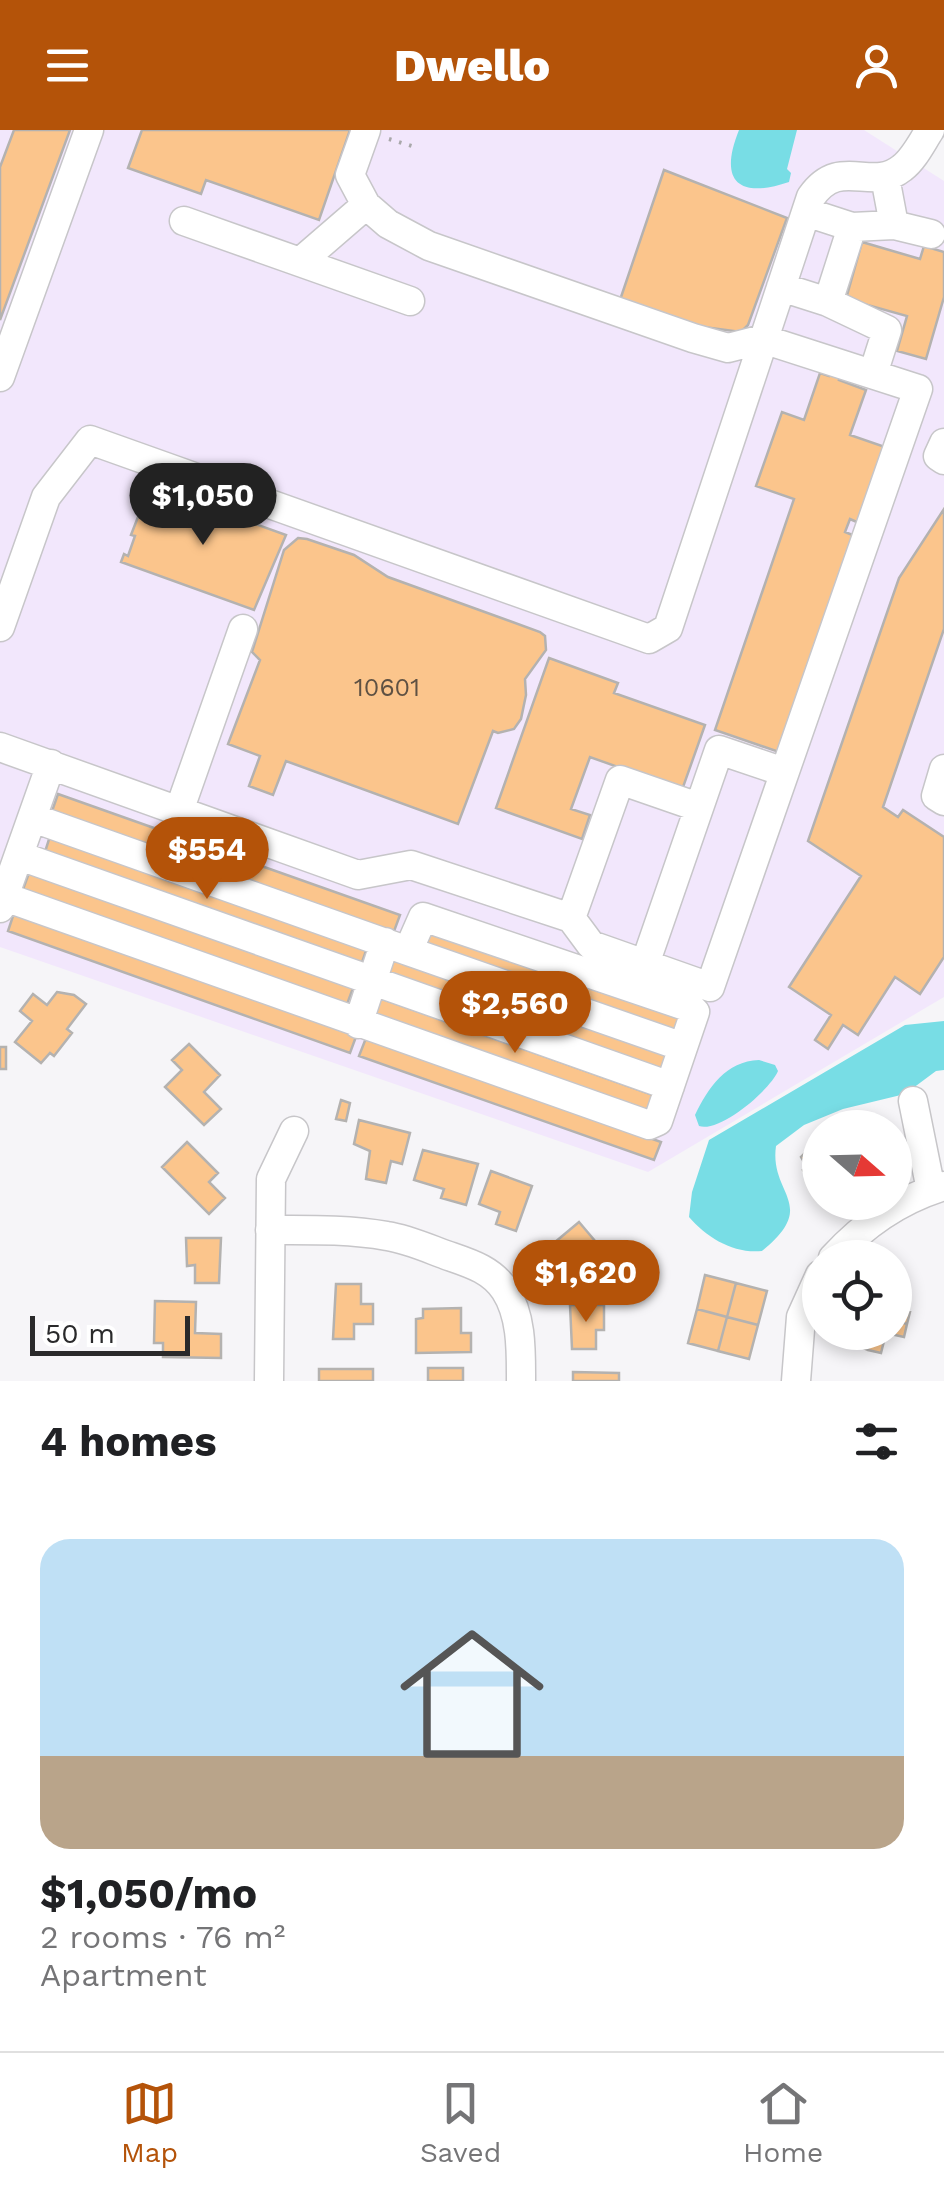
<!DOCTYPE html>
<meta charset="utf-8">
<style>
:root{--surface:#fff;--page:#f6f6f6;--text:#202124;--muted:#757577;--line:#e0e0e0;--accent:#b45309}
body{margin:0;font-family:"Work Sans",sans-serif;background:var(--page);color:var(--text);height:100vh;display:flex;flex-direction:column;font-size:38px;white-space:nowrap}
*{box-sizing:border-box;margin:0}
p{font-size:32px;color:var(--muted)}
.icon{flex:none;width:55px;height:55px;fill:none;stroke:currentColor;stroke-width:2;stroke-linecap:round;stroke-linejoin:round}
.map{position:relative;height:1251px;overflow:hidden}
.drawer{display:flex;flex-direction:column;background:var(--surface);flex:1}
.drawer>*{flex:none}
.needle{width:65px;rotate:110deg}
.tools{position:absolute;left:802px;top:980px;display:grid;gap:20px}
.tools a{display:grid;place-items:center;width:110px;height:110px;border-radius:50%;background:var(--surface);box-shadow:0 5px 15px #0003;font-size:50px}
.scale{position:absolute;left:30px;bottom:25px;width:160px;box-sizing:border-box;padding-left:10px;border:5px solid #2a2a2b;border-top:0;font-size:28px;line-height:35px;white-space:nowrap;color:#2a2a2b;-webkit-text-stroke:8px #fff;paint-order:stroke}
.price{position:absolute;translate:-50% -85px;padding:0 22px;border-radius:35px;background:var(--accent);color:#fff;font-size:32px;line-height:65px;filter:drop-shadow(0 2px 5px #0008)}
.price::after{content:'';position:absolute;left:50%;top:60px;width:30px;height:22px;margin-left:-15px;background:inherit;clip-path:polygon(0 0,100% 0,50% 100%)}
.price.selected{background:#222;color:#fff}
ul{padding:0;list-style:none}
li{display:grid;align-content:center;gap:20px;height:530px;padding:0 40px}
li span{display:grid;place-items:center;height:310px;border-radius:30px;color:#555}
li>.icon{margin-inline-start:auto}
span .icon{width:180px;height:180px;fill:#fffc;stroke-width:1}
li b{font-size:42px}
h2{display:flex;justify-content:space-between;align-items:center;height:120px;padding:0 40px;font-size:42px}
header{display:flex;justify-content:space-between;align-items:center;height:130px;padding:0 40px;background:var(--accent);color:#fff;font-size:45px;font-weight:800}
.tabs{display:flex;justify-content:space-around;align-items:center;height:140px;border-top:2px solid var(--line);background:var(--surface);font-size:28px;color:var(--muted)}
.tabs a{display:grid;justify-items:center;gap:5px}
.tabs .selected{color:var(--accent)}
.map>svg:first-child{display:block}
.commercial{fill:#f2e7fc}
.water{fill:#78dde5}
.building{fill:#fbc58c;stroke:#b4b2b0;stroke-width:2.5}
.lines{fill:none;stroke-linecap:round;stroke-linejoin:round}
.minor-casing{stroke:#c7c6c9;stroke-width:31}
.path{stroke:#a9a8aa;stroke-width:4;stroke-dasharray:2.5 8;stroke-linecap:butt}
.minor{stroke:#fff;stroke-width:28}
.labels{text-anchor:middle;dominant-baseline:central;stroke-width:10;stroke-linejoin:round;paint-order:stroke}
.number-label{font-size:25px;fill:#5e5143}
</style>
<header><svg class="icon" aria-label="menu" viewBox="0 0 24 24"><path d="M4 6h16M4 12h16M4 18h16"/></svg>Dwello<svg class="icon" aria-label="person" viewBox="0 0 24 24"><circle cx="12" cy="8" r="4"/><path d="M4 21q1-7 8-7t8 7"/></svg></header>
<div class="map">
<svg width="944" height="1251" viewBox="0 0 944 1251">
<rect width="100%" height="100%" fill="#f6f5f8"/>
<path class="commercial" d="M 0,0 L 864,0 L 944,51 L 944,867 L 648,1042 L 0,817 Z"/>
<path class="water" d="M 739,0 L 797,0 L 787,39 L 791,43 L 789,52 C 739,69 718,52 739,0 Z
M 944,891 L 944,940 L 936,941 L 905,964 L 843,979 L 804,995 L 776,1016 C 769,1065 820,1074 762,1121 C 734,1124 707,1108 689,1087 L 692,1062 L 709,1010 L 905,895 Z
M 759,930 L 775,935 L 778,941 C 770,960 720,1003 699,996 L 695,985 C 708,958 726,931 759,930 Z"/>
<path class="building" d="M 14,0 L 70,0 L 0,190 L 0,37 Z
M 142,0 L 350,0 L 319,90 L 206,50 L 201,64 L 128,38 Z
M 664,40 L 787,88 L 748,195 L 741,202 L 696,196 L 620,170 Z
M 862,112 L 920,129 L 924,116 L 944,122 L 944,167 L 926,229 L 897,221 L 907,186 L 846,169 Z
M 831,242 L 841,245 L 839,250 L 866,260 L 850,305 L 885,317 L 859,393 L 850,389 L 845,402 L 855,406 L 779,622 L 715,600 L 794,369 L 756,356 L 782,282 L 804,290 L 820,243 L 829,246 Z
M 150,356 L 286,405 L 254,480 L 121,432 L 124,424 L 128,426 L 135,406 L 131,405 Z
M 944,379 L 944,499 L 883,677 L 898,687 L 903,680 L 944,707 L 944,827 L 920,864 L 895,847 L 858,905 L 843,895 L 828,919 L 815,910 L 831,885 L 789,857 L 861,746 L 808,711 L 899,448 Z
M 298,408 L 307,409 L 354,425 L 388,447 L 540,502 L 545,506 L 546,520 L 525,549 L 526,565 L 521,589 L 514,599 L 498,603 L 493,601 L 458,694 L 286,631 L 273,665 L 249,656 L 260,626 L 228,614 L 260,530 L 252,522 L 284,420 Z
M 549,528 L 618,553 L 614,563 L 705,595 L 682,660 L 590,627 L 571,679 L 590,685 L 582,709 L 496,678 Z
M 58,664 L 400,785 L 393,804 L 51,684 Z
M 50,706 L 367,818 L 360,838 L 44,725 Z
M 29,743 L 353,858 L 346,877 L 22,762 Z
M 14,783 L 357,904 L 350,923 L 8,801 Z
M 427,795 L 685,886 L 678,905 L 420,814 Z
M 394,828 L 670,926 L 664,945 L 388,847 Z
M 57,862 L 74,865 L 86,874 L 67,899 L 72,903 L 54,926 L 50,923 L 41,933 L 15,912 L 32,891 L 20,881 L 33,864 L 47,875 Z
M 380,868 L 656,966 L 650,984 L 374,886 Z
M 366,908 L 661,1012 L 654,1030 L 359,926 Z
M 189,914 L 220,945 L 204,962 L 221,979 L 204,995 L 165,957 L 182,940 L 172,930 Z
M 0,917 L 6,917 L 6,939 L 0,939 Z
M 341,970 L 350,973 L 346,991 L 336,989 Z
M 359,990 L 410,1003 L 402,1034 L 391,1031 L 386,1053 L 366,1049 L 370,1021 L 354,1014 Z
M 820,1008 L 820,1046 L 811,1052 L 803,1040 L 807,1037 L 801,1027 Z
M 187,1012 L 218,1043 L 209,1052 L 225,1068 L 209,1084 L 162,1037 Z
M 423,1020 L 478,1034 L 466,1075 L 441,1068 L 444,1059 L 414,1050 Z
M 491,1041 L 532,1056 L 516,1101 L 496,1094 L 500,1082 L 479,1074 Z
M 579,1092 L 607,1125 L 584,1145 L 568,1127 L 554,1138 L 542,1123 Z
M 186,1108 L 221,1108 L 219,1153 L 195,1153 L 195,1135 L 187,1136 Z
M 705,1145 L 736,1153 L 727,1187 L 697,1179 Z
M 736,1153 L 767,1161 L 758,1195 L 727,1187 Z
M 336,1154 L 361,1154 L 361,1174 L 373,1174 L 373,1194 L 354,1194 L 354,1209 L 333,1209 Z
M 895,1155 L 899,1156 L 898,1161 L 910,1164 L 906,1181 L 910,1182 L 907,1194 L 895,1191 Z
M 155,1171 L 196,1172 L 195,1203 L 221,1204 L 221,1228 L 163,1227 L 163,1213 L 154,1213 Z
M 570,1175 L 604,1175 L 604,1200 L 596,1200 L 596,1219 L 572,1219 Z
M 461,1178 L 461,1203 L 471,1203 L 471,1222 L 416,1223 L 416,1189 L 423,1188 L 423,1179 Z
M 697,1179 L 727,1187 L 718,1221 L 688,1213 Z
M 727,1187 L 758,1195 L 749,1229 L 718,1221 Z
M 895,1191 L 907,1194 L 904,1207 L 886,1203 L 881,1223 L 868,1220 L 872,1202 L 895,1202 Z
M 844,1202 L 872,1202 L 868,1220 L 842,1209 Z
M 428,1238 L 463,1238 L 463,1251 L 428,1251 Z
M 319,1239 L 373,1239 L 373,1251 L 319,1251 Z
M 573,1242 L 619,1243 L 619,1251 L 573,1251 Z"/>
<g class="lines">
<defs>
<path id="minor" d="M 885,47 L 894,95 L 931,104
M 806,82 L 852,97 L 894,95
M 184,91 L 410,171
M 300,132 L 366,75 L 350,45 L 366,0
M 781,157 L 828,172 L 852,97
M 828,172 L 887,200 L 873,244
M 0,247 L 89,0
M 944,313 L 938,326 L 944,330
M 0,497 L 46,367 L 90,310 L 649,509 L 668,498 L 811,67 C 840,25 871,63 902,38 C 914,29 922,12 930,0
M 0,617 L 358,745 L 411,735 L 571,788 L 591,815 L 710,857 L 918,259 L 763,209 L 728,218 L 693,208 L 429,116 L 388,94 L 366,75
M 944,639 L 936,666 L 944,671
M 179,681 L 243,499
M 20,726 L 670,956
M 5,767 L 649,995 L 658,991 L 695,882 L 691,878 L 423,787 L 408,821 L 33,688
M 0,778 L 51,634
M 571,788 L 620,650 L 698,677
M 408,821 L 683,917
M 645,834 L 719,620 L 784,642
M 358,894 L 385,812
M 913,971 L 931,1060
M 270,1100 C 309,1100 348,1099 387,1106 C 407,1109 427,1118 446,1125 C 469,1133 491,1139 505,1160 C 522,1186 521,1221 521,1251
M 833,1128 C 864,1094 901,1069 944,1056
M 269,1251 L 271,1049 L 294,1001
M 796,1251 L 801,1187 L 820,1145"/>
</defs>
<use href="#minor" class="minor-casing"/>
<path class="path" d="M 389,9 L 415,17"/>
<use href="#minor" class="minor"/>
</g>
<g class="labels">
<g class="number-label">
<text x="387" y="557">10601</text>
</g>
</g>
</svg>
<div class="tools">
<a><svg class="needle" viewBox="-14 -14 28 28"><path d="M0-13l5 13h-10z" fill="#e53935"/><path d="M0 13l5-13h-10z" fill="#757577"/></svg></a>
<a><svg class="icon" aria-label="locate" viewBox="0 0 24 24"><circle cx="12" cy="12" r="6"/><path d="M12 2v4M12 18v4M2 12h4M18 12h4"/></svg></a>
</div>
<div class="scale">50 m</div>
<b class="price selected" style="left:203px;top:418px">$1,050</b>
<b class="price" style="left:207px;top:772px">$554</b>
<b class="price" style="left:515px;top:926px">$2,560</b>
<b class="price" style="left:586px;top:1195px">$1,620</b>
</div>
<section class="drawer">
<h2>4 homes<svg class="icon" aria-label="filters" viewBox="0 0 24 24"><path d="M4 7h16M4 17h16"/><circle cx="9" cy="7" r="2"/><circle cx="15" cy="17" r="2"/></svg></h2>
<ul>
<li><span style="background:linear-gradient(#bfe0f5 70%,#b9a48a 0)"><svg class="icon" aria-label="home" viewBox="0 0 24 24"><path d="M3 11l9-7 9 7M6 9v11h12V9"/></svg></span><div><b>$1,050/mo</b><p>2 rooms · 76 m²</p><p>Apartment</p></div></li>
</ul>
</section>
<nav class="tabs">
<a class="selected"><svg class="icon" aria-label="map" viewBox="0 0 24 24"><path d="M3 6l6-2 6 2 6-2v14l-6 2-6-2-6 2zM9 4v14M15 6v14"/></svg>Map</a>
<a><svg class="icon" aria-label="saved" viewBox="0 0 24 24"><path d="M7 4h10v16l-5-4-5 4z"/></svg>Saved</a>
<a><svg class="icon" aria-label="home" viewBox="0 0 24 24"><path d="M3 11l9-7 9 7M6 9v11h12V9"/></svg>Home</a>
</nav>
